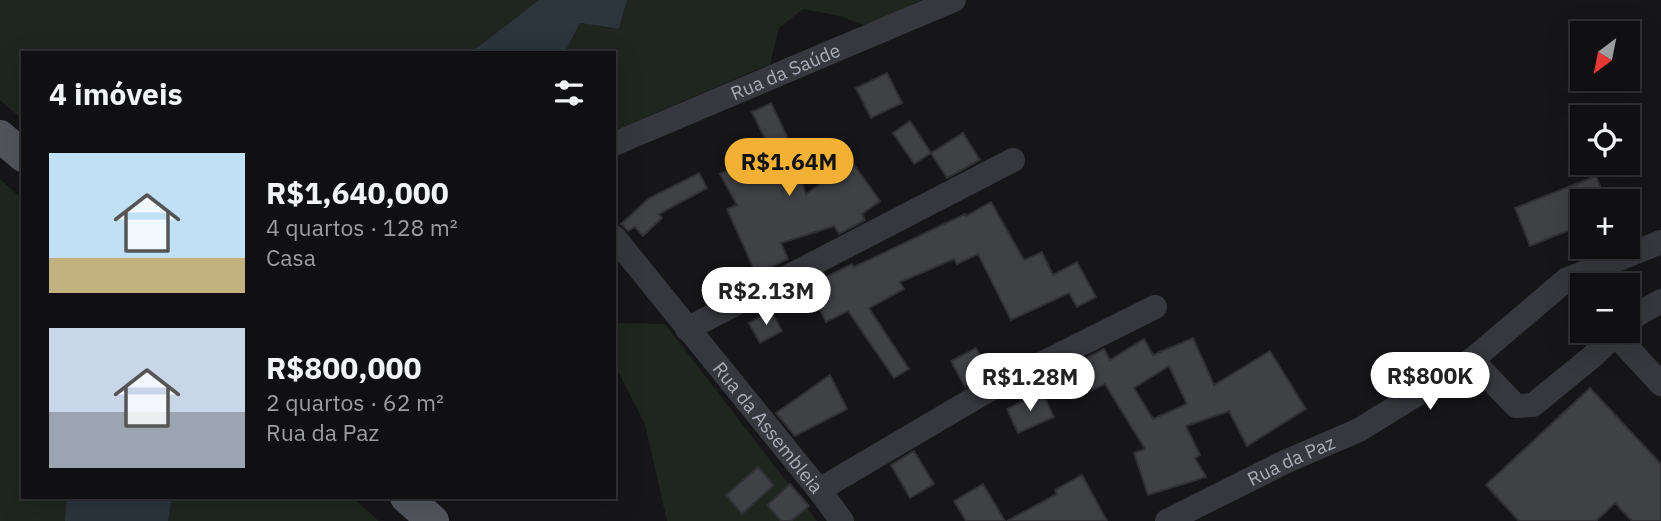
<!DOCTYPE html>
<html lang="pt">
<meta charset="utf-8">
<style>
:root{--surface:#101012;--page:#19191b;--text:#f1f3f6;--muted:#9c9d9f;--line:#303032;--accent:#f2b134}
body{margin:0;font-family:"IBM Plex Sans",sans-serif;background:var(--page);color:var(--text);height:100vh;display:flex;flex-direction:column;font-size:26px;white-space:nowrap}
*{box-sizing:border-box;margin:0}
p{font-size:23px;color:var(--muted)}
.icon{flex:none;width:38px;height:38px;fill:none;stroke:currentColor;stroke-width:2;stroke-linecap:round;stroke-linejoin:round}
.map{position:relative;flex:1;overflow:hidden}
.drawer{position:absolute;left:21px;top:51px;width:595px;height:448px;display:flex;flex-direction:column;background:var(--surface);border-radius:0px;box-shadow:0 7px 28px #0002,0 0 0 2px var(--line)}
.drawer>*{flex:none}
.needle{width:46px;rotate:212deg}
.tools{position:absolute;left:1570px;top:21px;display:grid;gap:14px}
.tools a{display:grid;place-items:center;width:70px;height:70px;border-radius:0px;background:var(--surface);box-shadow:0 7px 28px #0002,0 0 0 2px var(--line);font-size:35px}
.price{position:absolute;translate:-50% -60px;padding:0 16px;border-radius:24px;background:#fff;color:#222;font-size:23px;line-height:46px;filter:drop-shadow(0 2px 4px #0008)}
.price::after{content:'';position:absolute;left:50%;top:42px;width:21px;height:16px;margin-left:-10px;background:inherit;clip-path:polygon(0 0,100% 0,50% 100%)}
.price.current{background:var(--accent);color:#111}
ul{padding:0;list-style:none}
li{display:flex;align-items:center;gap:21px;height:175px;padding:0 28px}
li span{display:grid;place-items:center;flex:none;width:196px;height:140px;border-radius:0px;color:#555}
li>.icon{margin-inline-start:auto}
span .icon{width:84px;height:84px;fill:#fffc;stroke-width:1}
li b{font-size:30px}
h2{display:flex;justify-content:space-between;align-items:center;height:84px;padding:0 28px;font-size:30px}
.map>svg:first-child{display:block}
.green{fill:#1e261f}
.water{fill:#2c353c}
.building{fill:#404145;stroke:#303034;stroke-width:2;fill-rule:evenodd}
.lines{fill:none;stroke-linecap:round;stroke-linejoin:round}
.minor{stroke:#37383d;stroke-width:24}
.major{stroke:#53555c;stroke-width:32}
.labels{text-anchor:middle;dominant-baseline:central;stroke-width:5;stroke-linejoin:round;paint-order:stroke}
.street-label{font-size:19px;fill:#a8adb8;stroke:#111113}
</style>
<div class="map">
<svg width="1661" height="521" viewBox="0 0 1661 521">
<rect width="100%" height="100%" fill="#161618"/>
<path class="green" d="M 0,0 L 539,0 L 471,52 L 23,52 L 23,120 L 0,100 Z
M 627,0 L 922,0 L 866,26 L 840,16 L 803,9 L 779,28 L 770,64 L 614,131 L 614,52 L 565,52 L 580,23 L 619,29 Z
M 0,179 L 23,200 L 23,497 L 352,497 L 379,521 L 0,521 Z
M 614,323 L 665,324 L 817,521 L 667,521 L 645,424 L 614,364 Z"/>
<path class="water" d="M 539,0 L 627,0 L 619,29 L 580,23 L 565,52 L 471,52 Z
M 67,497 L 172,497 L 168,521 L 65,521 Z"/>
<path class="building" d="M 887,73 L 902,103 L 871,118 L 856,88 Z
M 771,103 L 795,153 L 792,155 L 806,194 L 852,162 L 880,201 L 862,214 L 865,220 L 839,234 L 834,226 L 781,243 L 788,259 L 756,274 L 727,209 L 737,205 L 720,174 L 770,149 L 752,112 Z
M 910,121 L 931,153 L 914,164 L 893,133 Z
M 963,133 L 980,160 L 947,178 L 931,153 Z
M 699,173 L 707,188 L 659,214 L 662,218 L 643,236 L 635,227 L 628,231 L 621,224 L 649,198 Z
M 1596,176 L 1606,201 L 1582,201 L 1582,225 L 1530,246 L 1515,208 Z
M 991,202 L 1024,260 L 1042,252 L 1053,275 L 1077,262 L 1096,297 L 1077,307 L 1069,293 L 1011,320 L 978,254 L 957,264 L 954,259 L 900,282 L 904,289 L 869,308 L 909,369 L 894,378 L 848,311 L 826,322 L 808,286 L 852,264 L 854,267 L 965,214 L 966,216 Z
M 771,311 L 782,331 L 760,343 L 749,323 Z
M 1193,338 L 1214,385 L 1270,351 L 1306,409 L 1247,446 L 1229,411 L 1186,426 L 1200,455 L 1195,458 L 1206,477 L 1148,495 L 1134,453 L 1145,449 L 1105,384 L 1092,390 L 1077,363 L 1104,349 L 1110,360 L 1144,339 L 1153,355 ZM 1169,366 L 1187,404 L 1153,419 L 1134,388 Z
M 976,348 L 989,373 L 965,387 L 951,361 Z
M 830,375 L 847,409 L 795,436 L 776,413 Z
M 1590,388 L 1661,464 L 1661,521 L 1632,521 L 1615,503 L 1596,521 L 1519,521 L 1486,485 Z
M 1042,392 L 1054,417 L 1018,433 L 1007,409 Z
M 914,451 L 934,484 L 910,498 L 891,465 Z
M 758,467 L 774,485 L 742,514 L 726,495 Z
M 1082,475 L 1107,521 L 1007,521 L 1057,494 L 1055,490 Z
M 790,484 L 809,506 L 791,521 L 781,521 L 767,505 Z
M 983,484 L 1005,521 L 966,521 L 954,501 Z"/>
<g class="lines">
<g class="minor">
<path id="s1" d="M 614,144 L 954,0"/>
<path id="s2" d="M 614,237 L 819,490 L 842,521"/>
<path d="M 1628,323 L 1638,314 L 1661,301"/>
<path d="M 687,329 L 1013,160"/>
<path d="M 1612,331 L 1661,384"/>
<path d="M 1472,360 L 1516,406 L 1533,405 L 1593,356 L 1619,331"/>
<path d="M 819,490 L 987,391 L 1155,307"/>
<path id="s3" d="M 1167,521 L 1287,461 L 1359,430 L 1472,360 L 1566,280 L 1661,242"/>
</g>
<path class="major" d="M 0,136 L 23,156
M 406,497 L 433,521"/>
</g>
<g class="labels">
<g class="street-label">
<text stroke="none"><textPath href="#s1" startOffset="186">Rua da Saúde</textPath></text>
<text stroke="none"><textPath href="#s2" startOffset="245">Rua da Assembleia</textPath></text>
<text stroke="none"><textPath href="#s3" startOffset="138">Rua da Paz</textPath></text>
</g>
</g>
</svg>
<div class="tools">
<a><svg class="needle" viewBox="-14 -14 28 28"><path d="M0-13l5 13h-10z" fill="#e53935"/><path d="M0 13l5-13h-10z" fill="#9c9d9f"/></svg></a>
<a><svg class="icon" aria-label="locate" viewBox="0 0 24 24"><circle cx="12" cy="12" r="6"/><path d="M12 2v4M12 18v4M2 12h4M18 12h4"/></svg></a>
<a>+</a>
<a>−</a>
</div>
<b class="price current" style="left:789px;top:198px">R$1.64M</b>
<b class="price" style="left:766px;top:327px">R$2.13M</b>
<b class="price" style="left:1430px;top:412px">R$800K</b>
<b class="price" style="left:1030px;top:413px">R$1.28M</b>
<section class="drawer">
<h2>4 imóveis<svg class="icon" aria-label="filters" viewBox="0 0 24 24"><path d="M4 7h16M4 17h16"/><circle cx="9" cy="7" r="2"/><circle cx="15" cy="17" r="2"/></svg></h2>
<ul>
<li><span style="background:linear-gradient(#bfe0f5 75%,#c2b280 0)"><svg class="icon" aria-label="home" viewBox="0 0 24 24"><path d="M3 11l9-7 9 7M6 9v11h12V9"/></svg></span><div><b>R$1,640,000</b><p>4 quartos · 128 m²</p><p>Casa</p></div></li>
<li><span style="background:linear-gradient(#c9d6e8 60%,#9aa5b1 0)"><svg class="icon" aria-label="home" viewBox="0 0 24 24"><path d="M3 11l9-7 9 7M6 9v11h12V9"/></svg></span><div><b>R$800,000</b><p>2 quartos · 62 m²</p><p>Rua da Paz</p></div></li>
</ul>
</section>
</div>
